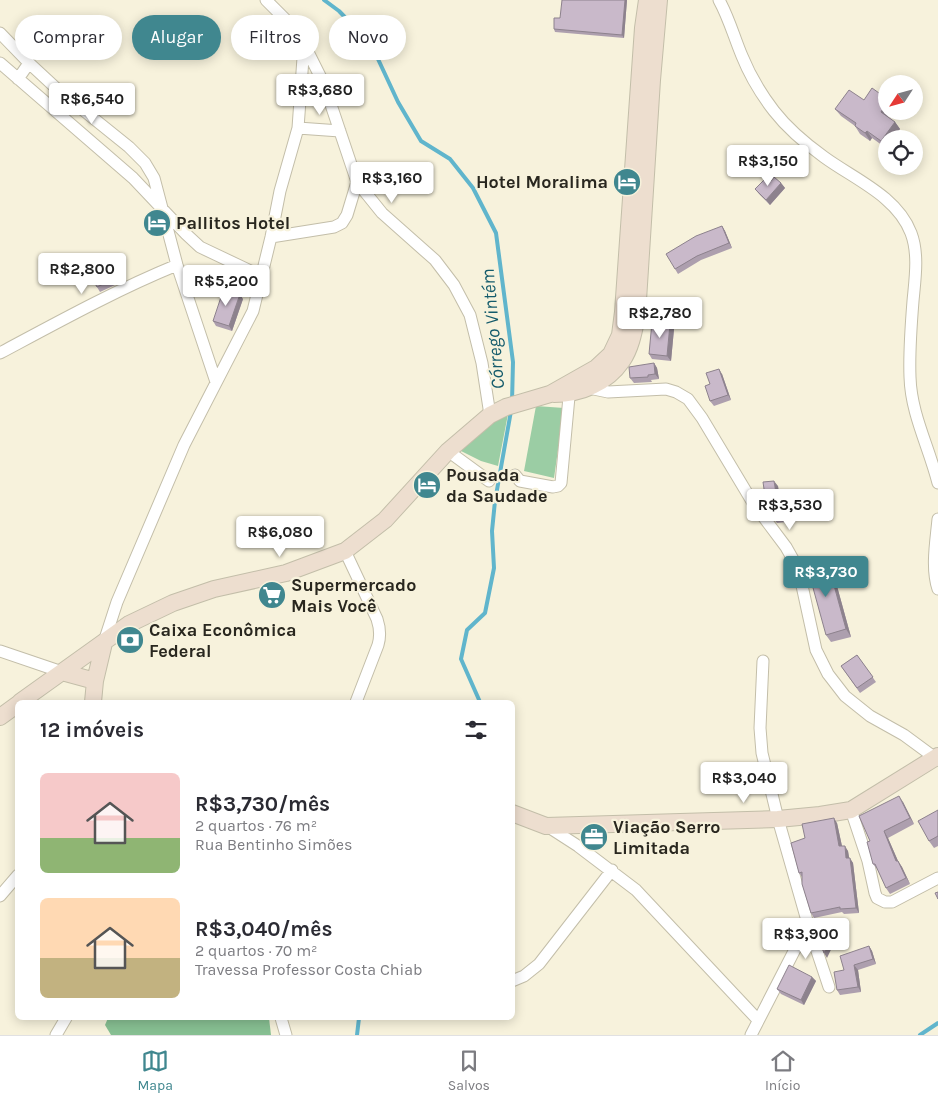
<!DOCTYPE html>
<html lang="pt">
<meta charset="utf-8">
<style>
:root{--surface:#fff;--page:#f2f2f3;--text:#2b2b33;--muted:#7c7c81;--line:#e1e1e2;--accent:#40878f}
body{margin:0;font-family:Karla,sans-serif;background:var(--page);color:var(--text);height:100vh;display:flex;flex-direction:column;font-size:19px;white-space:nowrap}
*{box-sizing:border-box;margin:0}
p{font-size:16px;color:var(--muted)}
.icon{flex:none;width:28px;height:28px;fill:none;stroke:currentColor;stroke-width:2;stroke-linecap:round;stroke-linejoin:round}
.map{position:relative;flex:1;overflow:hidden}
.drawer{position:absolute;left:15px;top:700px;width:500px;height:320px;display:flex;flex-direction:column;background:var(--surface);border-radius:8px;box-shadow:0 2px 12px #0003}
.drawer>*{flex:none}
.top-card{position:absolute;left:15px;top:15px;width:500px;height:45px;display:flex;gap:10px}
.needle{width:32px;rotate:234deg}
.tools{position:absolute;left:878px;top:75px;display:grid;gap:10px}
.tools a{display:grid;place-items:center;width:45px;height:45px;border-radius:50%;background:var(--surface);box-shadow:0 2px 12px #0003;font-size:25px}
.price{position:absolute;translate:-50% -42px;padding:0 11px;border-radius:5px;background:#fff;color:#222;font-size:16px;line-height:32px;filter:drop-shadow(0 1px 2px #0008)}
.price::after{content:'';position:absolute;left:50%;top:30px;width:15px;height:11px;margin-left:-8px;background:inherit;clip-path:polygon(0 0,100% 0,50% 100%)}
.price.active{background:var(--accent);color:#fff}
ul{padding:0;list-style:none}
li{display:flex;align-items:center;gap:15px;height:125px;padding:0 25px}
li span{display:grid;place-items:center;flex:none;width:140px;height:100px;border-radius:8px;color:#555}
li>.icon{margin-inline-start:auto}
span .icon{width:60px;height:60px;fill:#fffc;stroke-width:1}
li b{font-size:21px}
h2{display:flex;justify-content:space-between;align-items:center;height:60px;padding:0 25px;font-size:21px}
.pill{padding:0 18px;border-radius:22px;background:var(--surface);box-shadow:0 2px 12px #0003;font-size:18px;line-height:45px}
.pill.active{background:var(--accent);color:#fff}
.menu{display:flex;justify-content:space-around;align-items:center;height:70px;border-top:1px solid var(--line);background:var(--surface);font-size:14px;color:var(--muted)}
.menu a{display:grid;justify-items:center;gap:2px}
.menu .active{color:var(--accent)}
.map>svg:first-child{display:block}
.green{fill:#9bcda4}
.forest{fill:#87bf92}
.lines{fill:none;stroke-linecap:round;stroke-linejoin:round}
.stream{stroke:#60b5cc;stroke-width:4}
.street-casing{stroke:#c3bea9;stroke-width:13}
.secondary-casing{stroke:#c3bea9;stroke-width:18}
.street{stroke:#fff;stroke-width:11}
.secondary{stroke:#eddecf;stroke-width:16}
.wall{fill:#ad9fae}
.shaded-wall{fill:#8d828d}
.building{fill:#c9b9ca;stroke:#8d828d}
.labels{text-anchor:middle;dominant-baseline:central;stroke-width:4.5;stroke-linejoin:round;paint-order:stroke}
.poi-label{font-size:18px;font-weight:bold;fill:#29271f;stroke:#f7f2dc;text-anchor:start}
.water-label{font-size:19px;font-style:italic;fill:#145b6b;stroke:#f7f2dc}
</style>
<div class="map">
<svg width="938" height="1035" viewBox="0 0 938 1035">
<rect width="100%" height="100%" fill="#f7f2dc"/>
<path class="green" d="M 536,406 L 564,408 L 554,478 L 524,471 Z
M 508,414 L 498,466 L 481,461 L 459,450 L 492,422 Z"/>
<path class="forest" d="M 108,1018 L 269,1018 L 271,1035 L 111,1035 L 105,1025 Z"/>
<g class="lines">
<path class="stream" d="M 324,0 L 339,11 L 371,44 L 398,102 L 421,141 L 450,159 L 473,188 L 496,233 L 513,362 L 512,402
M 480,702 L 461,659 L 467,630 L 485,613 L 494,568 L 492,531 L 495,501 L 511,411
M 357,1035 L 359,1018
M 920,1035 L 938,1023"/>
<defs>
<path id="street" d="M 266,0 L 286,20 L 304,44 L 324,84 L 357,182 L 382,213 L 435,260 L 454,285 L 470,315 L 482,363 L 490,415
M 719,0 C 729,18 734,37 742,56 C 750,76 761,94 774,111 C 788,129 806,144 824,157 C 854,179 897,196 911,233 C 919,254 915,279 913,301 C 911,326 909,352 910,377 C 911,414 929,447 938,483
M 0,33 L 29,63 L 18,79
M 0,63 L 133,178 L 186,234 L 200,247 L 261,276
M 29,63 L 57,89 L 129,147 L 145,163 L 154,178 L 177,265 L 216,382
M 298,128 L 340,131
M 271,237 L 334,227 L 342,223 L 347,215 L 357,182
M 0,353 C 58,322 116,290 177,265
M 589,388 L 608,392 L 666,389 L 676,392 L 688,399 L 702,418 L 753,503 L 786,547 L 795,563 L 801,581 L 816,650 L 828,674 L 845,696 L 870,716 L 904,735 L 938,760
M 448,451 L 489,481
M 515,475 L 520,481 L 553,487 L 558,486 L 561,483 L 570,386
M 938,519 C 936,541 931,568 938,589
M 345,551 L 377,619 C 380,628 381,635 378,645 L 356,702
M 104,642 L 117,602 L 184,445 L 253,311 L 271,237 L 280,191 L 298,128 L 304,44
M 0,651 L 62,672
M 851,810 L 868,861 L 875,893 L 877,898 L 885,902 L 892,902 L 938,878
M 547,826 L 578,846 L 636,890 L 758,1020
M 0,896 L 18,875
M 808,924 L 829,987
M 512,981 L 524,976 L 539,964 L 612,870
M 281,1018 L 286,1035
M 56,1035 L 66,1018
M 751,1035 L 808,924 L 778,819 L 762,753 L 760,728 L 763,661"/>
<path id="secondary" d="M 554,394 C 581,394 607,383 622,361 C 631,348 634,331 637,316 L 652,80 L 659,0
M 62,672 L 95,681
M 20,702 L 129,624 L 173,603 L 214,589 L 286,573 L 345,551 L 385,520 L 448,451 L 490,415 L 506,407 L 550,394 L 596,368 L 611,354 L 620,335 L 623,312 L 643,28 L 647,0
M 93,702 L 95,681 L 104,643
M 0,717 L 18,704
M 512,813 L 546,826 L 778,819 L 820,815 L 851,810 L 938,756"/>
</defs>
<use href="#street" class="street-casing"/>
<use href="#secondary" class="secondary-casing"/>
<use href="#street" class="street"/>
<use href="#secondary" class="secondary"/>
</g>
<path class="wall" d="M 627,0 L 624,38 L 555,32 L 554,29 L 560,18 Z
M 864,100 L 886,111 L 891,111 L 888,117 L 895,122 L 900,129 L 886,139 L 886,148 L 872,138 L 870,141 L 860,134 L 855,126 L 841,116 L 835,109 Z
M 771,181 L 781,183 L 785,188 L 770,205 L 759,194 L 755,189 Z
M 722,226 L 725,231 L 732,248 L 701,260 L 678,274 L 675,269 Z
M 103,265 L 115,285 L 100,292 L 97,287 Z
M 243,299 L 232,331 L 216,326 L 213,321 Z
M 670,324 L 674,329 L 671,361 L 652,359 L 649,354 Z
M 654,363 L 657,368 L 659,379 L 651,380 L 652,382 L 634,383 L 630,378 Z
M 722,374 L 731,400 L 714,406 L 710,401 L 710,384 Z
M 778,486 L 780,499 L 788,498 L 792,502 L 795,521 L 777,523 L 760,500 Z
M 832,568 L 851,637 L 831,642 L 826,635 Z
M 857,655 L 876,682 L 860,693 L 841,666 Z
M 903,802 L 914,824 L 888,838 L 898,861 L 902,867 L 910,884 L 890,894 L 886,888 L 878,870 L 873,864 L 870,841 Z
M 938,810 L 938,846 L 934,848 L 929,841 Z
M 837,823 L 842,846 L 848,851 L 849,858 L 853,863 L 859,913 L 844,914 L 842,912 L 814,918 L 811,913 L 802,877 L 799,873 L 805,838 Z
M 869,946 L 872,951 L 876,964 L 858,970 L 861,992 L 840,995 L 837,990 L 844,970 Z
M 812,977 L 816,981 L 804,1005 L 781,994 L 777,989 Z"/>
<path class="shaded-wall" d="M 625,0 L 627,0 L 624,38 L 622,35 Z
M 886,104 L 886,111 L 891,111 L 886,119 L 881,112 Z
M 895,122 L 900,129 L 893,139 L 886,139 L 886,148 L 881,141 Z
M 867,131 L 872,138 L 870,141 L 865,133 Z
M 781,183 L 785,188 L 770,205 L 766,200 Z
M 722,226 L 725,231 L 732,248 L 729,243 Z
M 240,294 L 243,299 L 232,331 L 229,326 Z
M 670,324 L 674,329 L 671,361 L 667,356 Z
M 654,363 L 657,368 L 659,379 L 655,374 Z
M 719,369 L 722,374 L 731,400 L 728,395 Z
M 774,481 L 778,486 L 780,504 L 777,499 Z
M 788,498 L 792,502 L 795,521 L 791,516 Z
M 827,560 L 832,568 L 851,637 L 846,629 Z
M 899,796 L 903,802 L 914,824 L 910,818 Z
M 834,818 L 837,823 L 843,851 L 839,846 Z
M 884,831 L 888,838 L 898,861 L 902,867 L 910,884 L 896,861 Z
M 845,846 L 848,851 L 850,863 L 846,858 Z
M 850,858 L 853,863 L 859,913 L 856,908 Z
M 834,932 L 837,937 L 827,958 L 824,953 Z
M 869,946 L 872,951 L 876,964 L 873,959 Z
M 854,965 L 858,970 L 861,992 L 858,987 Z
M 812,977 L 816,981 L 804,1005 L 801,1000 Z"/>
<path class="building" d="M 562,0 L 625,0 L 622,35 L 554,29 L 554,18 L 560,18 Z
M 872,88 L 886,98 L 886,104 L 881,112 L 895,122 L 881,141 L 867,131 L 865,133 L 855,126 L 856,123 L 835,109 L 849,90 L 864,100 Z
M 767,177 L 771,181 L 774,177 L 781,183 L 766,200 L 755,189 Z
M 722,226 L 729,243 L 697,256 L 675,269 L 666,254 L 696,236 Z
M 99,260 L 111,280 L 97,287 L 86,268 Z
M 224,288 L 240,294 L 229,326 L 213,321 Z
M 652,322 L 670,324 L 667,356 L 649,354 Z
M 654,363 L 655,374 L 648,375 L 648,377 L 630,378 L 629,367 Z
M 719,369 L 728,395 L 710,401 L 705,386 L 710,384 L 706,373 Z
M 774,481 L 777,499 L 788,498 L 791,516 L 774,518 L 760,500 L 760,497 L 765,496 L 763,482 Z
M 827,560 L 846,629 L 826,635 L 807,566 Z
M 857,655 L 873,677 L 857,688 L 841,666 Z
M 899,796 L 910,818 L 884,831 L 896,861 L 898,861 L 906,878 L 886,888 L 875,864 L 873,864 L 867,842 L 870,841 L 859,816 Z
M 938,810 L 938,836 L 929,841 L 918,821 Z
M 834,818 L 839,846 L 845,846 L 846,858 L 850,858 L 856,908 L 840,909 L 840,907 L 811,913 L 802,884 L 802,872 L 799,873 L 791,843 L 805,838 L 802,824 Z
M 938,892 L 938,899 L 935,893 Z
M 834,932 L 824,953 L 818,937 Z
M 869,946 L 873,959 L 854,965 L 858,987 L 837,990 L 834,972 L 844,970 L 840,956 Z
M 789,965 L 812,977 L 801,1000 L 777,989 Z"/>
<defs>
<symbol id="hotel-disc" viewBox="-11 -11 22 22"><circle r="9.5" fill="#40878f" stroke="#f7f2dc"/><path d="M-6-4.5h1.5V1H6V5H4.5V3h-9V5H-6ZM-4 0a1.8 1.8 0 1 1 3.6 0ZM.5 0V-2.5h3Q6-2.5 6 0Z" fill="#fff"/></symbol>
<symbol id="supermarket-disc" viewBox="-11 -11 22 22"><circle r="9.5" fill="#40878f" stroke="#f7f2dc"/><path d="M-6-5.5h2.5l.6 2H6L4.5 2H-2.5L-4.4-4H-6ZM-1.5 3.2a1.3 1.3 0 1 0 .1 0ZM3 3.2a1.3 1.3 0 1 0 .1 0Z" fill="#fff"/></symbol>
<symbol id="bank-disc" viewBox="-11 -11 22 22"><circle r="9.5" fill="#40878f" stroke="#f7f2dc"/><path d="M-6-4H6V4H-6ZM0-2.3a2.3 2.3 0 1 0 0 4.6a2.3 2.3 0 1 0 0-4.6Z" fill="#fff"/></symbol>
<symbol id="office-disc" viewBox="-11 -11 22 22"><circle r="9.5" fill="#40878f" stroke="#f7f2dc"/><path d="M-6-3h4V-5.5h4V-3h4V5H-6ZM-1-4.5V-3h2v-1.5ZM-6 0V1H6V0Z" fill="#fff"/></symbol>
</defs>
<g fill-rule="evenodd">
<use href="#hotel-disc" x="611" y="166" width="32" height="32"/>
<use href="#hotel-disc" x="141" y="207" width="32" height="32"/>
<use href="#hotel-disc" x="411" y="469" width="32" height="32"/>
<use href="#supermarket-disc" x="256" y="579" width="32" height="32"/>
<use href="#bank-disc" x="114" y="624" width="32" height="32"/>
<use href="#office-disc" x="578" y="821" width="32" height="32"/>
</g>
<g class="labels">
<g class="poi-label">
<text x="608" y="182" text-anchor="end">Hotel Moralima</text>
<text x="176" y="223">Pallitos Hotel</text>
<text x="446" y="475">Pousada<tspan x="446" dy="21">da Saudade</tspan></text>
<text x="291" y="585">Supermercado<tspan x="291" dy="21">Mais Você</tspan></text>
<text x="149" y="630">Caixa Econômica<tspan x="149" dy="21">Federal</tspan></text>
<text x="613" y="827">Viação Serro<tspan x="613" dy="21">Limitada</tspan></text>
</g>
<g class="water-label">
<text transform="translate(493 329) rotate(-95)">Córrego Vintém</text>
</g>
</g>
</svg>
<div class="tools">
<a><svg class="needle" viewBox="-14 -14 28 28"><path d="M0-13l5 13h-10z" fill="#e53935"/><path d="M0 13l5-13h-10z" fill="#7c7c81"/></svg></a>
<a><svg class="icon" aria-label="locate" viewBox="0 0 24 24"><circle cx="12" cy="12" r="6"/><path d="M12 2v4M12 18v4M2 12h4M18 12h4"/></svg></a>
</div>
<b class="price" style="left:320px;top:116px">R$3,680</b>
<b class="price" style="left:92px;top:125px">R$6,540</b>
<b class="price" style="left:768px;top:187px">R$3,150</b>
<b class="price" style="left:392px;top:204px">R$3,160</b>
<b class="price" style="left:82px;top:295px">R$2,800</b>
<b class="price" style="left:226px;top:307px">R$5,200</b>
<b class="price" style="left:660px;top:339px">R$2,780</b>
<b class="price" style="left:790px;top:531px">R$3,530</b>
<b class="price" style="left:280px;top:558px">R$6,080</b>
<b class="price active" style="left:826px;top:598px">R$3,730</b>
<b class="price" style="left:744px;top:804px">R$3,040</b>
<b class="price" style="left:806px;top:960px">R$3,900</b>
<div class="top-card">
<a class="pill">Comprar</a>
<a class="pill active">Alugar</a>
<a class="pill">Filtros</a>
<a class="pill">Novo</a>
</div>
<section class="drawer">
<h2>12 imóveis<svg class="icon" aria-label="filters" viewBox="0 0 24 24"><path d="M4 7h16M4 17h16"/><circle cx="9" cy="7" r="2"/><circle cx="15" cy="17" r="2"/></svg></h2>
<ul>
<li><span style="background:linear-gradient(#f6c9c9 65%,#8fb573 0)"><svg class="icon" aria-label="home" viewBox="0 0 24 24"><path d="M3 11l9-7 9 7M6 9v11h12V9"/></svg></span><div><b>R$3,730/mês</b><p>2 quartos · 76 m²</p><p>Rua Bentinho Simões</p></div></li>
<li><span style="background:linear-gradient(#ffd9b3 60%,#c2b280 0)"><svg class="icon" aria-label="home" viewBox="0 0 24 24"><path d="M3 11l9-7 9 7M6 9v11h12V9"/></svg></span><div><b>R$3,040/mês</b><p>2 quartos · 70 m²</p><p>Travessa Professor Costa Chiab</p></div></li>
</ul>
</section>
</div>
<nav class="menu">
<a class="active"><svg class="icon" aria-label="map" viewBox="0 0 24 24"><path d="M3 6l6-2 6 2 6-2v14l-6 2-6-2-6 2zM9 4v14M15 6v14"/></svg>Mapa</a>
<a><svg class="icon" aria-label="saved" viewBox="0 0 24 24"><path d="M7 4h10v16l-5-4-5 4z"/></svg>Salvos</a>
<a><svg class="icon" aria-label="home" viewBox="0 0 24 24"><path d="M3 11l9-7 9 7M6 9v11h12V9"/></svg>Início</a>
</nav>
